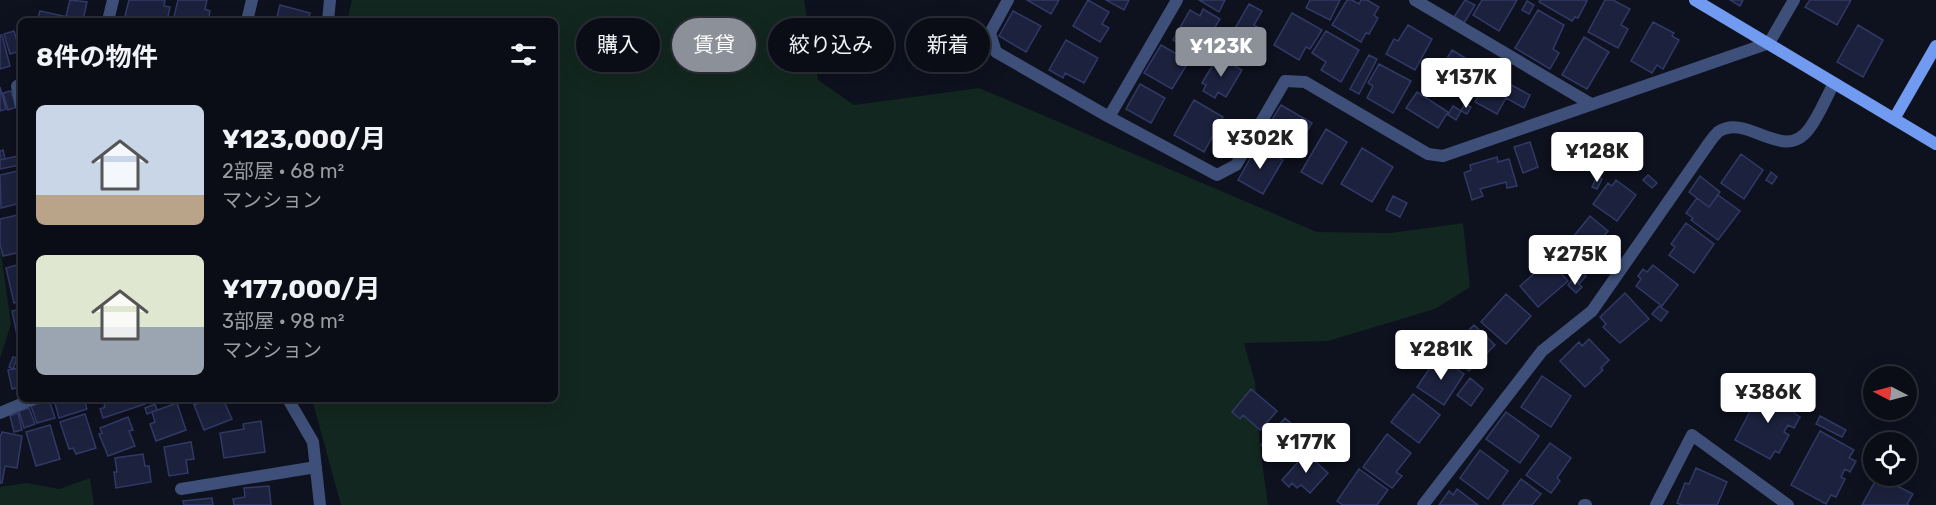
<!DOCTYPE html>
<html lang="ja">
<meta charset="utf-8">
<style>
:root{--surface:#0a0d16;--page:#13161f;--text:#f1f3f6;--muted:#999ca1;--line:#2a2d35;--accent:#8c9099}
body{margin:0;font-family:Rubik,"Noto Sans JP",sans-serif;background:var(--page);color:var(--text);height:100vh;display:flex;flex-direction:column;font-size:22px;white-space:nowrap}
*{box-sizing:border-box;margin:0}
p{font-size:20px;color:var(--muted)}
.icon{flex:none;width:33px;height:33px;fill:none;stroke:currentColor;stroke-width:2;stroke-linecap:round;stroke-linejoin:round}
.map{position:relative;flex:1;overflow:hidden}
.panel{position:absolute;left:18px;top:18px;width:540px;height:384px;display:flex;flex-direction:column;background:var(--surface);border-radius:9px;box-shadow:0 6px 24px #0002,0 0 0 2px var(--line)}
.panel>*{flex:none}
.hud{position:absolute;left:576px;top:18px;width:570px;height:54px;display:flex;gap:12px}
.needle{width:39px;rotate:276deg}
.tools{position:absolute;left:1863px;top:366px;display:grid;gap:12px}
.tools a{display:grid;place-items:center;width:54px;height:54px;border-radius:50%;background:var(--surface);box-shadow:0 6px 24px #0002,0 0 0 2px var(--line);font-size:30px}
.price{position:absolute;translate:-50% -51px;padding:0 14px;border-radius:6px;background:#fff;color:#222;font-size:20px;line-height:39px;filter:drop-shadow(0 2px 3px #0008)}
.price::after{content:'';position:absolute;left:50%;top:36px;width:18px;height:14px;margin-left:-9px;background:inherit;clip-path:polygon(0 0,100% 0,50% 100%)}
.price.on{background:var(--accent);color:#fff}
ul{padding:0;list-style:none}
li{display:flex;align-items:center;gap:18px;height:150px;padding:0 18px}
li span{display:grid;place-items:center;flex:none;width:168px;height:120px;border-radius:9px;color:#555}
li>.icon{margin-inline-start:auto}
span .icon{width:72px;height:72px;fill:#fffc;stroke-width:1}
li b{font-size:26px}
h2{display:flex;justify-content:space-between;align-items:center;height:72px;padding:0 18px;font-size:26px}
.pill{padding:0 21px;border-radius:27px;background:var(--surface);box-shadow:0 6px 24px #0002,0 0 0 2px var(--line);font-size:21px;line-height:54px}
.pill.on{background:var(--accent);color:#fff}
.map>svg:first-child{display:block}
.green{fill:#12271f}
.building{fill:#1c213d;stroke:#313967;stroke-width:1.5}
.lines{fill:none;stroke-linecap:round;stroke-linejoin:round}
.street{stroke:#3e5079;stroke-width:12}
.secondary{stroke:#719af1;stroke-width:12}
</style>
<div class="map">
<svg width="1936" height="505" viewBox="0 0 1936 505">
<rect width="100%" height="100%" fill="#0e111e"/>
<path class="green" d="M 352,0 L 804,0 L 818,80 L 854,105 L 979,88 L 1317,232 L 1391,233 L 1463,223 L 1470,287 L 1435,309 L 1328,341 L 1244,343 L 1255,382 L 1260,447 L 1268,505 L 341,505 L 312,399 L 555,399 L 555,21 L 347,21 Z
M 0,247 L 11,324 L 0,359 Z
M 90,478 L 94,505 L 0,505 L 0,487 L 27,483 L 59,489 Z"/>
<path class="building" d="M 70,0 L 87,2 L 83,20 L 66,16 Z
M 129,0 L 165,0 L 164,6 L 170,7 L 167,21 L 144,21 L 125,16 Z
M 178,0 L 207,0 L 205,9 L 210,11 L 208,21 L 173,21 Z
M 1027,0 L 1059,0 L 1051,14 Z
M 1088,0 L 1109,12 L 1102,24 L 1109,28 L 1100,42 L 1073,26 Z
M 1106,0 L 1129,0 L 1124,10 Z
M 1199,0 L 1225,0 L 1219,12 Z
M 1310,0 L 1340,0 L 1330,20 L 1306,8 Z
M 1347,0 L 1352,0 L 1359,4 L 1361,0 L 1367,0 L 1379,7 L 1374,15 L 1378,18 L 1369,34 L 1366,33 L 1361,42 L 1332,25 Z
M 1465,0 L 1475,5 L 1464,23 L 1454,17 Z
M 1482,0 L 1517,0 L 1499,31 L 1473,15 Z
M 1540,0 L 1584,0 L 1587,1 L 1578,18 L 1575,17 L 1572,21 L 1539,2 Z
M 1605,0 L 1613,0 L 1630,9 L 1621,25 L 1628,29 L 1618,48 L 1588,32 Z
M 1730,0 L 1743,0 L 1740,6 Z
M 1810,0 L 1851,0 L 1837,25 L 1805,7 Z
M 1527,1 L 1534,5 L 1529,14 L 1522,10 Z
M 1249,4 L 1262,11 L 1254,25 L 1263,30 L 1247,58 L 1225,46 Z
M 280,5 L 310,13 L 308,21 L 276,21 Z
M 1203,9 L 1220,19 L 1198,55 L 1173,40 L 1190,10 L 1200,16 Z
M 1538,10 L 1564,25 L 1553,49 L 1559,53 L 1550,69 L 1515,48 Z
M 40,11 L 68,17 L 67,21 L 37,21 Z
M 1013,11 L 1041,26 L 1026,52 L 999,36 Z
M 1292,13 L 1322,30 L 1310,49 L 1306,47 L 1299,60 L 1274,45 Z
M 1653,22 L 1674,33 L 1672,36 L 1679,40 L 1663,69 L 1657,65 L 1652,73 L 1631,61 Z
M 1408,25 L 1432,39 L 1415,70 L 1386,54 L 1394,39 L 1398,41 Z
M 1858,25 L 1883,40 L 1863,77 L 1837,62 Z
M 14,31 L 20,51 L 10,54 L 4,34 Z
M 1326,31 L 1359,50 L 1341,82 L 1321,70 L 1326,62 L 1312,53 Z
M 0,35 L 2,35 L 10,66 L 0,69 Z
M 1584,37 L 1609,52 L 1587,89 L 1562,75 Z
M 1066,40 L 1098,58 L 1084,83 L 1065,73 L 1063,78 L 1049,70 Z
M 1161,45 L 1189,61 L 1172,89 L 1144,73 Z
M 1452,50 L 1467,59 L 1462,68 L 1471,73 L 1457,96 L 1433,82 Z
M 1369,55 L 1377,59 L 1359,94 L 1350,89 Z
M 1218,56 L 1242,70 L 1226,97 L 1218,92 L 1215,98 L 1203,91 L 1206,85 L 1202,83 Z
M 1379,64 L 1411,81 L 1393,113 L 1367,98 L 1373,86 L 1368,83 Z
M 1491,74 L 1530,95 L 1524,108 L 1506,98 L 1497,114 L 1475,102 Z
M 1140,84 L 1165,98 L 1151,123 L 1126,109 Z
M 0,87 L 6,109 L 0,111 Z
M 11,91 L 16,107 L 8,110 L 3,93 Z
M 1417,92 L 1448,112 L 1438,128 L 1406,108 Z
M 1194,100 L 1223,117 L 1204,152 L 1174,135 Z
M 1465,104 L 1471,107 L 1467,114 L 1461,111 Z
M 1281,105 L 1312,123 L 1296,150 L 1265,131 Z
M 1453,106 L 1461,111 L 1456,120 L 1448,115 Z
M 1326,129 L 1347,142 L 1322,184 L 1301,172 Z
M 1530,142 L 1538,167 L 1523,173 L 1514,147 Z
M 1258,145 L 1283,160 L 1263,194 L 1238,180 Z
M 1362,148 L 1393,167 L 1372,202 L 1341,184 Z
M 3,150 L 5,159 L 0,160 L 0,151 Z
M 1741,154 L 1763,170 L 1744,199 L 1721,183 Z
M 18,156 L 20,165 L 0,169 L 0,160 Z
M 1497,157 L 1498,162 L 1509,159 L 1517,186 L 1507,188 L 1506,182 L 1480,189 L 1483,196 L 1472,200 L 1464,173 L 1471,170 L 1470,165 Z
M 18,171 L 21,185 L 21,203 L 1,208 L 0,175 Z
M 1771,172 L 1777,177 L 1772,184 L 1766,180 Z
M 1648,175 L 1657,183 L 1652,188 L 1643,180 Z
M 1597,176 L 1602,179 L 1597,189 L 1592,187 Z
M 1700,176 L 1720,192 L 1709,207 L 1689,192 Z
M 1616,180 L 1636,195 L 1617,221 L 1593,204 L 1608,183 L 1612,186 Z
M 1718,195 L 1740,211 L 1718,240 L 1691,220 L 1693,218 L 1686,213 L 1697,198 L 1709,207 Z
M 1393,196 L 1407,203 L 1400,217 L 1386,210 Z
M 18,215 L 21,225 L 21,252 L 3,256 L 0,244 L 0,219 Z
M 1590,216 L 1608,231 L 1601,239 L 1606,243 L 1594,258 L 1598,262 L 1590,271 L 1585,267 L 1582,270 L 1560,253 Z
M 1686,223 L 1714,244 L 1694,273 L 1669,255 L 1675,247 L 1671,244 Z
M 1556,251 L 1562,256 L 1556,263 L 1550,259 Z
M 1564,257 L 1586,276 L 1580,283 L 1558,265 Z
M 1549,260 L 1568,281 L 1538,307 L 1520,286 Z
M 21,264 L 21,301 L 14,303 L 6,268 Z
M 1653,265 L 1678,285 L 1662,306 L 1636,286 L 1641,279 L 1638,276 L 1643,269 L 1647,272 Z
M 1573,279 L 1582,287 L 1576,293 L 1568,285 Z
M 1625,293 L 1649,319 L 1620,343 L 1603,327 L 1606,324 L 1600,317 Z
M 1506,294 L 1531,316 L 1506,344 L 1481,322 Z
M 1659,306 L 1668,312 L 1661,321 L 1652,314 Z
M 21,309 L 21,349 L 20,349 L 12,311 Z
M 1474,325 L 1495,345 L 1469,371 L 1448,351 Z
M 1589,339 L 1609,360 L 1601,368 L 1603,370 L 1585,387 L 1560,361 L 1579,342 L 1582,346 Z
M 1438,356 L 1464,374 L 1444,405 L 1417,387 Z
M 13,357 L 17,358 L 13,369 L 9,367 Z
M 19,368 L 21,387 L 12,389 L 8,370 Z
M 1542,376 L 1571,396 L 1551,427 L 1521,407 Z
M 1470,378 L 1483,389 L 1471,406 L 1457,395 Z
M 1763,387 L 1798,405 L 1794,413 L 1800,417 L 1794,428 L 1788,425 L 1784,432 L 1789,435 L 1779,453 L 1775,451 L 1770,459 L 1735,440 Z
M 1251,389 L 1277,411 L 1260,430 L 1243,415 L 1240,419 L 1232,412 Z
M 1413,394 L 1440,415 L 1419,443 L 1391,422 Z
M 56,399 L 84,399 L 87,409 L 59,418 L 54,400 Z
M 110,399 L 143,399 L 145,404 L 103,418 L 100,409 L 105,407 L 104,404 L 111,402 Z
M 211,399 L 223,399 L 232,419 L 204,430 L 194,405 L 202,402 L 201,400 L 202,399 Z
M 49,400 L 55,418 L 37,423 L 31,406 Z
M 177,403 L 186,430 L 156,441 L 150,424 L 155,422 L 152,412 Z
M 155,404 L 157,410 L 147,414 L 145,408 Z
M 29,408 L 35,424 L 24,428 L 19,411 Z
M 1506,412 L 1539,436 L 1520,463 L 1486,439 Z
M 18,413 L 22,430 L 14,432 L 10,416 Z
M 85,414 L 96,448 L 76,454 L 73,448 L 69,449 L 60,422 Z
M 1820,416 L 1846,430 L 1842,437 L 1816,424 Z
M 128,417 L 133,430 L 129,431 L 135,446 L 108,456 L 99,434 L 102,433 L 100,428 Z
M 1285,418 L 1307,437 L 1289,458 L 1281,450 L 1276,456 L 1271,451 L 1269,453 L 1261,445 Z
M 261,421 L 265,452 L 224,458 L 220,433 L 244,429 L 243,424 Z
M 50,425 L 60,459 L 36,466 L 26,432 Z
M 1820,431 L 1854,450 L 1849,458 L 1856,461 L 1850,472 L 1845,469 L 1841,477 L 1845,479 L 1836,497 L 1831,495 L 1826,504 L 1791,485 Z
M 2,432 L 22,436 L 17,468 L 5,466 L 2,483 L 0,483 L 0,437 Z
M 1387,434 L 1411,453 L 1396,472 L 1402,476 L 1392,488 L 1363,467 Z
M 191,442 L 194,459 L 186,460 L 188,473 L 169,476 L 164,447 Z
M 1550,443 L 1571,458 L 1557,478 L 1560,481 L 1551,493 L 1526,475 Z
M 1480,450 L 1508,471 L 1488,499 L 1460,478 Z
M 1306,453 L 1328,473 L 1310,493 L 1301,485 L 1297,488 L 1292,483 L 1289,487 L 1282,480 Z
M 143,454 L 145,466 L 149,466 L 151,482 L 116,488 L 114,472 L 117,472 L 115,458 Z
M 1696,468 L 1727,482 L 1717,505 L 1682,505 L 1677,503 L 1685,483 L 1689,484 Z
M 1359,469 L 1388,490 L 1377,505 L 1343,505 L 1337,501 Z
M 1878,476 L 1913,494 L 1907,504 L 1909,505 L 1862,505 Z
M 1521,479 L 1541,494 L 1532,505 L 1502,505 Z
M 269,486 L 271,505 L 234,505 L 233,499 L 245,497 L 244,488 Z
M 1457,489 L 1478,505 L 1439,505 L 1449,491 L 1453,495 Z
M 212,498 L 213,505 L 184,505 L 183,501 Z"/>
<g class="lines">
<path class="street" d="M 1008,0 L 990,33 L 996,52 L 1109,117 L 1217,175 L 1236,165 L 1285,81 L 1305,82 L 1428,154 L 1443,156 L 1769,43 L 1794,0
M 1415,0 L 1591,104
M 108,21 L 113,0
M 247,21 L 252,0
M 328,21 L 330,0
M 17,86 L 21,106
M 1109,117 L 1177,0
M 288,399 L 313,442 L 320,505
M 0,413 L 33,399
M 181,489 L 316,467
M 1423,505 L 1542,351 L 1592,311 L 1709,143 C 1711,140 1715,135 1718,132 C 1747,112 1783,164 1809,129 C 1819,116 1826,98 1834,83
M 1584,505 L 1586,505
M 1656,505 L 1692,435 L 1788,505"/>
<path class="secondary" d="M 1695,0 L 1936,144
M 1894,119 L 1936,46"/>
</g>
</svg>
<div class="tools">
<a><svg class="needle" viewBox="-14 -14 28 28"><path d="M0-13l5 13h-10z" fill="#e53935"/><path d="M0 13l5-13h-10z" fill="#999ca1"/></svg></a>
<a><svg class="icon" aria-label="locate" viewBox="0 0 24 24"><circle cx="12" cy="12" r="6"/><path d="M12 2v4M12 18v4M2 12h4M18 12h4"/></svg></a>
</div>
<b class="price on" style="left:1221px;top:78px">¥123K</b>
<b class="price" style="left:1466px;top:109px">¥137K</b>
<b class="price" style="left:1260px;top:170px">¥302K</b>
<b class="price" style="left:1597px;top:183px">¥128K</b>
<b class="price" style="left:1575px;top:286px">¥275K</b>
<b class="price" style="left:1441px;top:381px">¥281K</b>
<b class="price" style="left:1768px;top:424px">¥386K</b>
<b class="price" style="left:1306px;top:474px">¥177K</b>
<div class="hud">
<a class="pill">購入</a>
<a class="pill on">賃貸</a>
<a class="pill">絞り込み</a>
<a class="pill">新着</a>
</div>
<section class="panel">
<h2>8件の物件<svg class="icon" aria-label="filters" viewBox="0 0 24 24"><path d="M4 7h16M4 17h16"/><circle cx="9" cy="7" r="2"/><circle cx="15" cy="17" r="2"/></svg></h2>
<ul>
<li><span style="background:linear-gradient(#c9d6e8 75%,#b9a48a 0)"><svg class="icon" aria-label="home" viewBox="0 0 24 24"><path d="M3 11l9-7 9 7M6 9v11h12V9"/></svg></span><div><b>¥123,000/月</b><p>2部屋 · 68 m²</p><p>マンション</p></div></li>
<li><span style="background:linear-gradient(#dfe7d0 60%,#9aa5b1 0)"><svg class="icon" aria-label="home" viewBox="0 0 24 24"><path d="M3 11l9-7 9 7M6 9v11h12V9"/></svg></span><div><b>¥177,000/月</b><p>3部屋 · 98 m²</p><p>マンション</p></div></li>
</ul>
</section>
</div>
